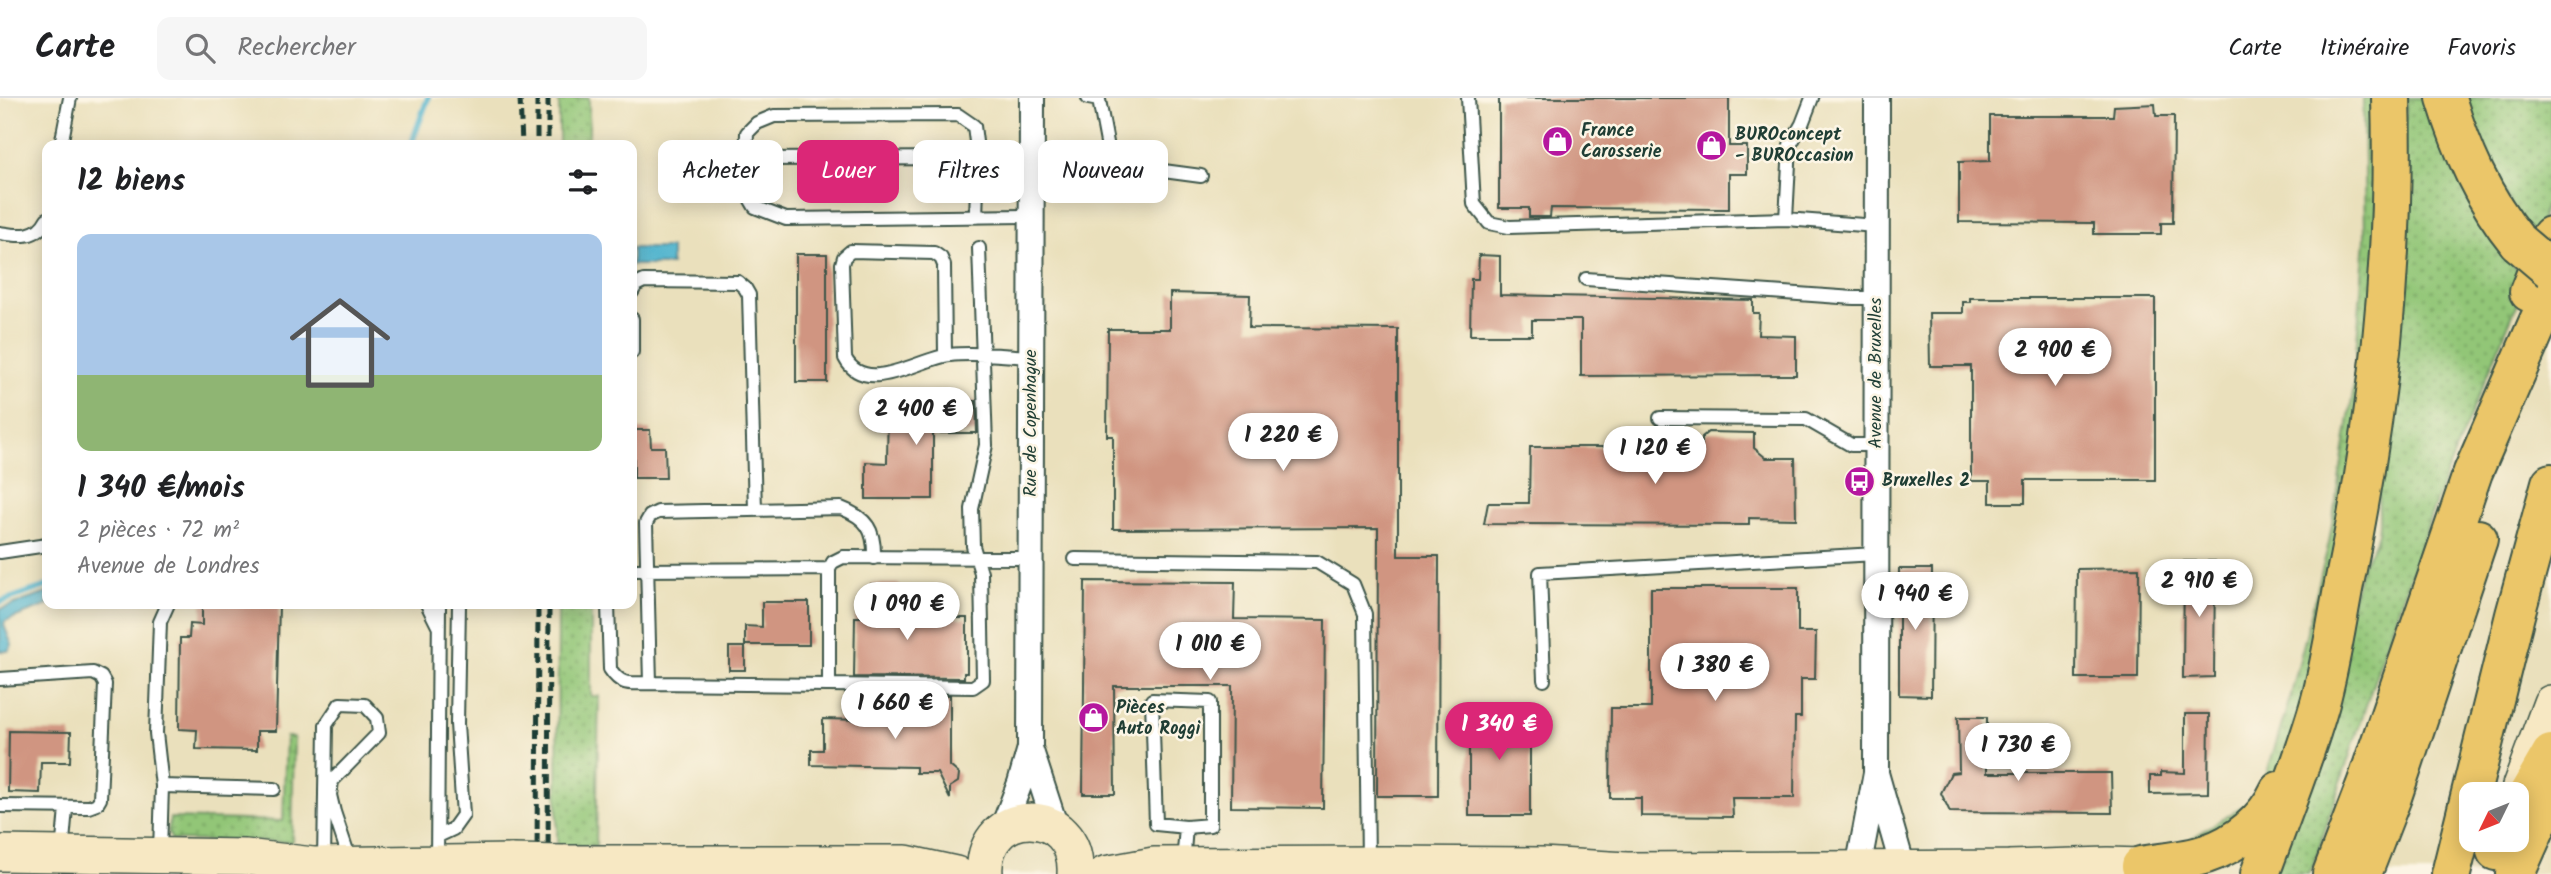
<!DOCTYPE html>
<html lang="fr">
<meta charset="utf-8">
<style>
:root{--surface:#fff;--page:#f6f6f6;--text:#202124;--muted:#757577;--line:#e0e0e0;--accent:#db2777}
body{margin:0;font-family:Kalam,sans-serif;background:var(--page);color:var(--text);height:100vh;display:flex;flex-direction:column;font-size:26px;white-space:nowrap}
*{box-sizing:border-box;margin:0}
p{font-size:23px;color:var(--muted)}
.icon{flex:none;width:38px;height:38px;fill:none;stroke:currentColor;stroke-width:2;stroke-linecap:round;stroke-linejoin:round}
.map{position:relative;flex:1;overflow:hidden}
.side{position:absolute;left:42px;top:42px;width:595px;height:469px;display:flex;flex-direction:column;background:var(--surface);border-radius:14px;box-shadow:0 4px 18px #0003}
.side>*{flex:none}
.hud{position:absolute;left:658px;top:42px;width:665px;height:63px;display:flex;gap:14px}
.needle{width:46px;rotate:227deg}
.buttons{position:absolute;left:2459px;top:684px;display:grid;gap:14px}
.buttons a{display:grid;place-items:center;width:70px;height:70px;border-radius:14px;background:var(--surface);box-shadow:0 4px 18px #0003;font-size:35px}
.price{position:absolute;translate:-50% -60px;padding:0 16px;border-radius:24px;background:#fff;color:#222;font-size:23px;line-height:46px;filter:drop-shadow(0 2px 4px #0008)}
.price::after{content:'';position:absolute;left:50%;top:42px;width:21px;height:16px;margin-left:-10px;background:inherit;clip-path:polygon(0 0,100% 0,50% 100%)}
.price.active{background:var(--accent);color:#fff}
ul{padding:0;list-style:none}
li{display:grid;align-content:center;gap:14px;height:371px;padding:0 35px}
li+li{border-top:2px solid var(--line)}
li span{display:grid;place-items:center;height:217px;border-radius:14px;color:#555}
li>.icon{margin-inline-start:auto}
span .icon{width:126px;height:126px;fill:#fffc;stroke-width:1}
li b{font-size:30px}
h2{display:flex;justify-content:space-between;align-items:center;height:84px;padding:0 35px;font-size:30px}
.tag{padding:0 24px;border-radius:14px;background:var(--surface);box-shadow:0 4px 18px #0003;font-size:24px;line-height:63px}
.tag.active{background:var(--accent);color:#fff}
header{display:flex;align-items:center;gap:42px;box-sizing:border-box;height:98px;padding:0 35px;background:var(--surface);border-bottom:2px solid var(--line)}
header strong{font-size:33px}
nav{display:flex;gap:38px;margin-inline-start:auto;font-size:24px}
.search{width:490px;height:63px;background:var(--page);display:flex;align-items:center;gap:18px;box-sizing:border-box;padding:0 24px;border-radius:14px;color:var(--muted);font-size:26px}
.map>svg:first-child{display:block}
.grass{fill:url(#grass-dots);stroke:#588256;stroke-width:2}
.water{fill:#4fb4ce;stroke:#377881;stroke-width:2}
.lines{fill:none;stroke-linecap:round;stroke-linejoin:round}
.stream{stroke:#4fb4ce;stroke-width:6}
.building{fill:#d09581}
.lane-casing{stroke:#3d5548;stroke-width:16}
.street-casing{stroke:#3d5548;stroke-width:28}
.secondary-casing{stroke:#3d5548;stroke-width:38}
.primary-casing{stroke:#3d5548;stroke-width:42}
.highway-casing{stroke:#3d5548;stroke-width:42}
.lane{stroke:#fff;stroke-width:12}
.street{stroke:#fff;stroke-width:24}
.secondary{stroke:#f7e8c3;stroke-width:35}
.primary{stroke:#ebc669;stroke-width:38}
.highway{stroke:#ebc669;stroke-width:38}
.rail{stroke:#1f3d34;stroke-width:5;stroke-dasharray:10 5;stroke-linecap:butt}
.secondary-bridge-casing{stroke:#3d5548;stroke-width:38;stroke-linecap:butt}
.primary-bridge-casing{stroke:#3d5548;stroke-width:42;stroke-linecap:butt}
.secondary-bridge{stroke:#f7e8c3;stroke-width:35}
.primary-bridge{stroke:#ebc669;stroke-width:38}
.labels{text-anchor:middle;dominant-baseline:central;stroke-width:5;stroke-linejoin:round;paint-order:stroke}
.poi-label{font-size:18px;font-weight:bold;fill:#1f3d34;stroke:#fcf5e5;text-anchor:start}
.street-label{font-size:18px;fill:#1f3d34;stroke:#fcf5e5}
</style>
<header>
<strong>Carte</strong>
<div class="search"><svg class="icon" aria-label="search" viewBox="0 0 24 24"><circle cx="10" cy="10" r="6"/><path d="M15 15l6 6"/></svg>Rechercher</div>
<nav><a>Carte</a><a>Itinéraire</a><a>Favoris</a></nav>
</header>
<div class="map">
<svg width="2551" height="776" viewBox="0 0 2551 776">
<defs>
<pattern id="grass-dots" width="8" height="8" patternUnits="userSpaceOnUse" patternTransform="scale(1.75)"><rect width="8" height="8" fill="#92c677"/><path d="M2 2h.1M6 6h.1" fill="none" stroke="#77a262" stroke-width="1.8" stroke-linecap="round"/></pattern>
</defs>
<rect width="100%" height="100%" fill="#fcf5e5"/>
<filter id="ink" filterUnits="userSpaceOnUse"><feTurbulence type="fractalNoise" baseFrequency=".0143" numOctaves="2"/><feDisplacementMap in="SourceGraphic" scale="14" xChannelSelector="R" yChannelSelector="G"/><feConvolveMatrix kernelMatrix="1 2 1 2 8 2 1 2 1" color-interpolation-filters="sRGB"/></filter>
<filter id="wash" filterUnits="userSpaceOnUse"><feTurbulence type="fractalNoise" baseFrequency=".00686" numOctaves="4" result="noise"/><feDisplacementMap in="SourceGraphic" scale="28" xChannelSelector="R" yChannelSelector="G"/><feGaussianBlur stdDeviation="1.57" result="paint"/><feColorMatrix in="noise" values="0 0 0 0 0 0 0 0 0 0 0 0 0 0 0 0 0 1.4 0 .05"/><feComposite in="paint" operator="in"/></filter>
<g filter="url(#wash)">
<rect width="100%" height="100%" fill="#eae0bc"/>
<path class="grass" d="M 559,0 L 589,0 L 589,47 L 559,47 Z
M 2363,0 L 2378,0 L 2377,194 L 2334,490 L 2281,681 L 2254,719 L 2183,746 L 2250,703 L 2264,684 L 2291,597 L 2329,445 L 2353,295 L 2365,140 Z
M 2407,0 L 2429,0 L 2512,155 L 2508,164 L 2521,174 L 2511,189 L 2519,201 L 2443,383 L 2381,562 L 2313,768 L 2308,776 L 2273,776 L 2363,465 C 2384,435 2379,428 2378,393 Z
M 2458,0 L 2551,0 L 2551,101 L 2543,114 L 2538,138 L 2515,117 Z
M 558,506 L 591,506 L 591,598 L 599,598 L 596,748 L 557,748 Z
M 286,639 L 294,639 L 292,744 L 172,742 L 168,734 L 170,720 L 283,723 Z"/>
<path class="water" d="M 632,150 L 671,150 L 671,167 L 632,167 Z
M 47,495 L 47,506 L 51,506 L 5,523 L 4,527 L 12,547 L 8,553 L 0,553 L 0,511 Z"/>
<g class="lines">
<path class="stream" d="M 411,47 L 428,0
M 0,504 L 47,488"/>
</g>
<g id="blocks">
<path class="building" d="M 1499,0 L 1729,0 L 1729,48 L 1747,48 L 1747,76 L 1729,76 L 1729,111 L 1551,110 L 1550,119 L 1529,119 L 1529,110 L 1499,110 Z
M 2155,6 L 2156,18 L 2174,18 L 2173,125 L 2161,125 L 2161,136 L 2094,136 L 2094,125 L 1959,124 L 1959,64 L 1990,63 L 1990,18 L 2113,18 L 2114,8 Z
M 796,156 L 827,156 L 827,284 L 796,284 Z
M 1479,157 L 1500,158 L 1500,197 L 1753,202 L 1753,215 L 1759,215 L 1758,237 L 1796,238 L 1796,277 L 1581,278 L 1581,222 L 1532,222 L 1532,237 L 1470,237 L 1471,181 L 1478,181 Z
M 1170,195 L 1250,197 L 1249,230 L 1398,231 L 1398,458 L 1439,458 L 1438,698 L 1377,698 L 1378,430 L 1113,431 L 1113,338 L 1107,338 L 1108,231 L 1170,231 Z
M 1970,200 L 2155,200 L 2155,382 L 2025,382 L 2025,405 L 1990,405 L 1990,383 L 1971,383 L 1971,268 L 1930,268 L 1929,215 L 1963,215 L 1963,204 L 1970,204 Z
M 888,303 L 976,303 L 977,335 L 933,335 L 933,401 L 866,401 L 866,364 L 887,365 Z
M 634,332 L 650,332 L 651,349 L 665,349 L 666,380 L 634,380 Z
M 1708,334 L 1754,335 L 1754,350 L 1766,360 L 1795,360 L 1796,421 L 1749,420 L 1749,427 L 1484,426 L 1488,405 L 1529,405 L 1530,349 L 1702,349 L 1702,339 Z
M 2184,463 L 2215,463 L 2214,579 L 2183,580 Z
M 2139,470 L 2138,580 L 2076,580 L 2077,471 Z
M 1899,471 L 1932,471 L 1931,598 L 1899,597 Z
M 1085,483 L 1235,484 L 1234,521 L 1325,522 L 1323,710 L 1231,709 L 1232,588 L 1114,588 L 1115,696 L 1083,696 Z
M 871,486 L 900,486 L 900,520 L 967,520 L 967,575 L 964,575 L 964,580 L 854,579 L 855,519 L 871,519 Z
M 1651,490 L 1798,490 L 1798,534 L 1816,534 L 1815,581 L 1801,581 L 1801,619 L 1795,619 L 1794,700 L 1732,700 L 1733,719 L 1641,718 L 1641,700 L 1610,700 L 1611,610 L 1651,610 Z
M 762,504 L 809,504 L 809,547 L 745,547 L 745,528 L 762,529 Z
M 202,506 L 279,506 L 276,633 L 257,633 L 257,652 L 196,651 L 197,632 L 179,631 L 180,540 L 189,540 L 190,526 L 202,527 Z
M 729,549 L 745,549 L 745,572 L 729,572 Z
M 906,597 L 950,597 L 950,668 L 959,676 L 958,684 L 950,689 L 950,701 L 937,675 L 916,675 L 916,669 L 811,667 L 811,652 L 823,652 L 823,621 L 906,623 Z
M 1469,611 L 1530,611 L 1530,718 L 1469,718 Z
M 2185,616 L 2209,616 L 2208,695 L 2150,696 L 2150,678 L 2161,678 L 2161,674 L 2185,675 Z
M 1958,619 L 1987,619 L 1987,675 L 2111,675 L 2112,715 L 1950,714 L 1941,695 L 1951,675 L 1959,674 Z
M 9,633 L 71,634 L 70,664 L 41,664 L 40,695 L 8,694 Z"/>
</g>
</g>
<g filter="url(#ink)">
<use href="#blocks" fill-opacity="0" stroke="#3d5548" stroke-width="2"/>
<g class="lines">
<defs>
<path id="lane" d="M 1088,0 L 1099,2 L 1111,66 L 1201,78
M 1468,0 L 1474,106 L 1489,125 L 1509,129 L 1786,121 L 1876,128
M 61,47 L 70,0
M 746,61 L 978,60
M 976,119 L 978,60 L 974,28 L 958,17 L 774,18 L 757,25 L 747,35 L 745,92 L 755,109 L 786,121 L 1032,118
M 1786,121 L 1790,47 L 1802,26 L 1812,0
M 0,135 C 19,138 37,141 47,121
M 1586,181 L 1854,200 L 1876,200
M 632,194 L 636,187 L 644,183 L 738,184 L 745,190 L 749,197 L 755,412
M 632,221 L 632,254
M 945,257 L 944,167 L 941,160 L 934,155 L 851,153 L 844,159 L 842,166 L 845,260 C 865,299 920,260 950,257 C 976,254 1005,258 1032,259
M 1660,320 L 1806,321 L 1851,347 L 1876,347
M 0,454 L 47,447
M 874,460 C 875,432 867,420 841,410 L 658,414 L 650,418 L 646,425 L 650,585 L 829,587 L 829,471 L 833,464 L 843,459 L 1030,460
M 1075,461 L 1317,464 L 1353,486 L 1365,516 L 1368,765
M 632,472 L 829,471
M 427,506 L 438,528
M 608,506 L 610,571 C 622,589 630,585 650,585
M 0,581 L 93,575 L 101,579 L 105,586 L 100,701 L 97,706 L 89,709 L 0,708
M 1544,582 L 1540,475 L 1876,456
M 829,587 L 973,589 L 983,582 L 981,475 L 973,448 L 972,411 L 986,347 L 979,150
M 162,688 L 274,691
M 438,738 L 453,731 L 463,717 L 457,626 L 459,506
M 160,754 L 162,688 L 156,635 L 160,524 L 168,506
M 62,755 L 66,710
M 324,764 L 326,627 L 340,606 L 365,607 L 377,620 L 379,635 L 332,683 L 330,697 L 334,714 L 350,762
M 437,764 L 439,506
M 1183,766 L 1186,729 L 1210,727 L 1210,604 L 1152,602 L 1156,726 L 1186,729"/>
<path id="street" d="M 1030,650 L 1032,0
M 1876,675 L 1877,0
M 1002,732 L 1020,685 L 1030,650 L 1056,730
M 1858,771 L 1876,675 L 1903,770"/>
<path id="secondary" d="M 2520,688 L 2551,605
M 0,755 L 245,759 L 313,767 L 512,764
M 564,765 L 906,765 L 956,776
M 985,776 C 980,706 1079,705 1075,776
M 1105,776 L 1154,767 L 1385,766 L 1541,767 L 1627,772 L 2009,770 L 2108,767 L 2141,768 L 2163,776"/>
<path id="primary" d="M 2446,0 C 2462,53 2483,101 2518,144
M 2516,717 L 2551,656
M 2496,753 L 2502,742
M 2141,768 C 2162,764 2186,763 2206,756 C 2237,746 2266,722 2279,693
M 2260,776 C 2280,720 2304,662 2320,605 C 2330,568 2336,529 2343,491 C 2377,326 2396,168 2391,0"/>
<path id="highway" d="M 2529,194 L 2551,138
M 2332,776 L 2367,684 L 2473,374 L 2551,195
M 2362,776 L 2392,699 L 2478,441
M 2451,776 L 2515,517 L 2551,385
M 2515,776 L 2551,695"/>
</defs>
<use href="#lane" class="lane-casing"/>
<use href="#street" class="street-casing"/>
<use href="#secondary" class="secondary-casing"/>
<use href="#primary" class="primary-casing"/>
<use href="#highway" class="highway-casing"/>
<use href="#lane" class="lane"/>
<use href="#street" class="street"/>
<use href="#secondary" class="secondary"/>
<use href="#primary" class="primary"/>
<use href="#highway" class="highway"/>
<path class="rail" d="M 520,0 L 522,47
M 537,0 L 537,47
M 548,0 L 548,47
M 537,776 L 538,506
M 548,776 L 549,506"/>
<defs>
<path id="secondary-bridge" d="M 512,764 L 564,765"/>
<path id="primary-bridge" d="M 2518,144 L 2551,172"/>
</defs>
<use href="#secondary-bridge" class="secondary-bridge-casing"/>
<use href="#primary-bridge" class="primary-bridge-casing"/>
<use href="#secondary-bridge" class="secondary-bridge"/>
<use href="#primary-bridge" class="primary-bridge"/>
</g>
</g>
<defs>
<symbol id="shop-disc" viewBox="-11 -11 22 22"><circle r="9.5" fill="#b5179e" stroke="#fcf5e5"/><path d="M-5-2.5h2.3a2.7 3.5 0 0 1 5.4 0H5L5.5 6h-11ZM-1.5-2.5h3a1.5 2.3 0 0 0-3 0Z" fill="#fff"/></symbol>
<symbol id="bus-disc" viewBox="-11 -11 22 22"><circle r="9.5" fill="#b5179e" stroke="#fcf5e5"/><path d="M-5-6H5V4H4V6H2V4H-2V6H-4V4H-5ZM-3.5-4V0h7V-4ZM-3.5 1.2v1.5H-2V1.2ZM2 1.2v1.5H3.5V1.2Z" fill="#fff"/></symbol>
</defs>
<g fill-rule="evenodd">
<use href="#shop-disc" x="1540" y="26" width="35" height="35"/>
<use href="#shop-disc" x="1694" y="30" width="35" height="35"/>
<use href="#bus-disc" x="1842" y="366" width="35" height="35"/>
<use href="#shop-disc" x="1076" y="602" width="35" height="35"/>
</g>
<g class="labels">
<g class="poi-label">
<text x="1581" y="33">France<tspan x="1581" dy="21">Carosserie</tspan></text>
<text x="1735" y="37">BUROconcept<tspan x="1735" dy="21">- BUROccasion</tspan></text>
<text x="1882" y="383">Bruxelles 2</text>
<text x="1116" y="610">Pièces<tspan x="1116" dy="21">Auto Roggi</tspan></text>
</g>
<g class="street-label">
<text transform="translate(1876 275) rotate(-90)">Avenue de Bruxelles</text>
<text transform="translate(1031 325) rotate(-90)">Rue de Copenhague</text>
</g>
</g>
</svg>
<div class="buttons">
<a><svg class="needle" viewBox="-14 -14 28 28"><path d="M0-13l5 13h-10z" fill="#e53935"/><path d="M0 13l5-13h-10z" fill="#757577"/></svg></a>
</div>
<b class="price" style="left:2055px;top:290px">2 900 €</b>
<b class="price" style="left:916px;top:349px">2 400 €</b>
<b class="price" style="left:1283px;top:375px">1 220 €</b>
<b class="price" style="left:1655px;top:388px">1 120 €</b>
<b class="price" style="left:2199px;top:521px">2 910 €</b>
<b class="price" style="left:1915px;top:534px">1 940 €</b>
<b class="price" style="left:907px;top:544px">1 090 €</b>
<b class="price" style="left:1210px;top:584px">1 010 €</b>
<b class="price" style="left:1715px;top:605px">1 380 €</b>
<b class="price" style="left:895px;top:643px">1 660 €</b>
<b class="price active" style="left:1499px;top:664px">1 340 €</b>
<b class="price" style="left:2018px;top:685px">1 730 €</b>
<div class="hud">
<a class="tag">Acheter</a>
<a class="tag active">Louer</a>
<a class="tag">Filtres</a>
<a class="tag">Nouveau</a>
</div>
<section class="side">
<h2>12 biens<svg class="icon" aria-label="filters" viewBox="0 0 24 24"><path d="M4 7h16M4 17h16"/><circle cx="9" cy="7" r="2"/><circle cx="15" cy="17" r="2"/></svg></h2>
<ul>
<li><span style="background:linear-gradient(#a9c7e8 65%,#8fb573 0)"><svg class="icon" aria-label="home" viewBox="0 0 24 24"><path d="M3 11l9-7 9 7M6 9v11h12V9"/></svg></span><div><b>1 340 €/mois</b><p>2 pièces · 72 m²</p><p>Avenue de Londres</p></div></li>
</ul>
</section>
</div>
